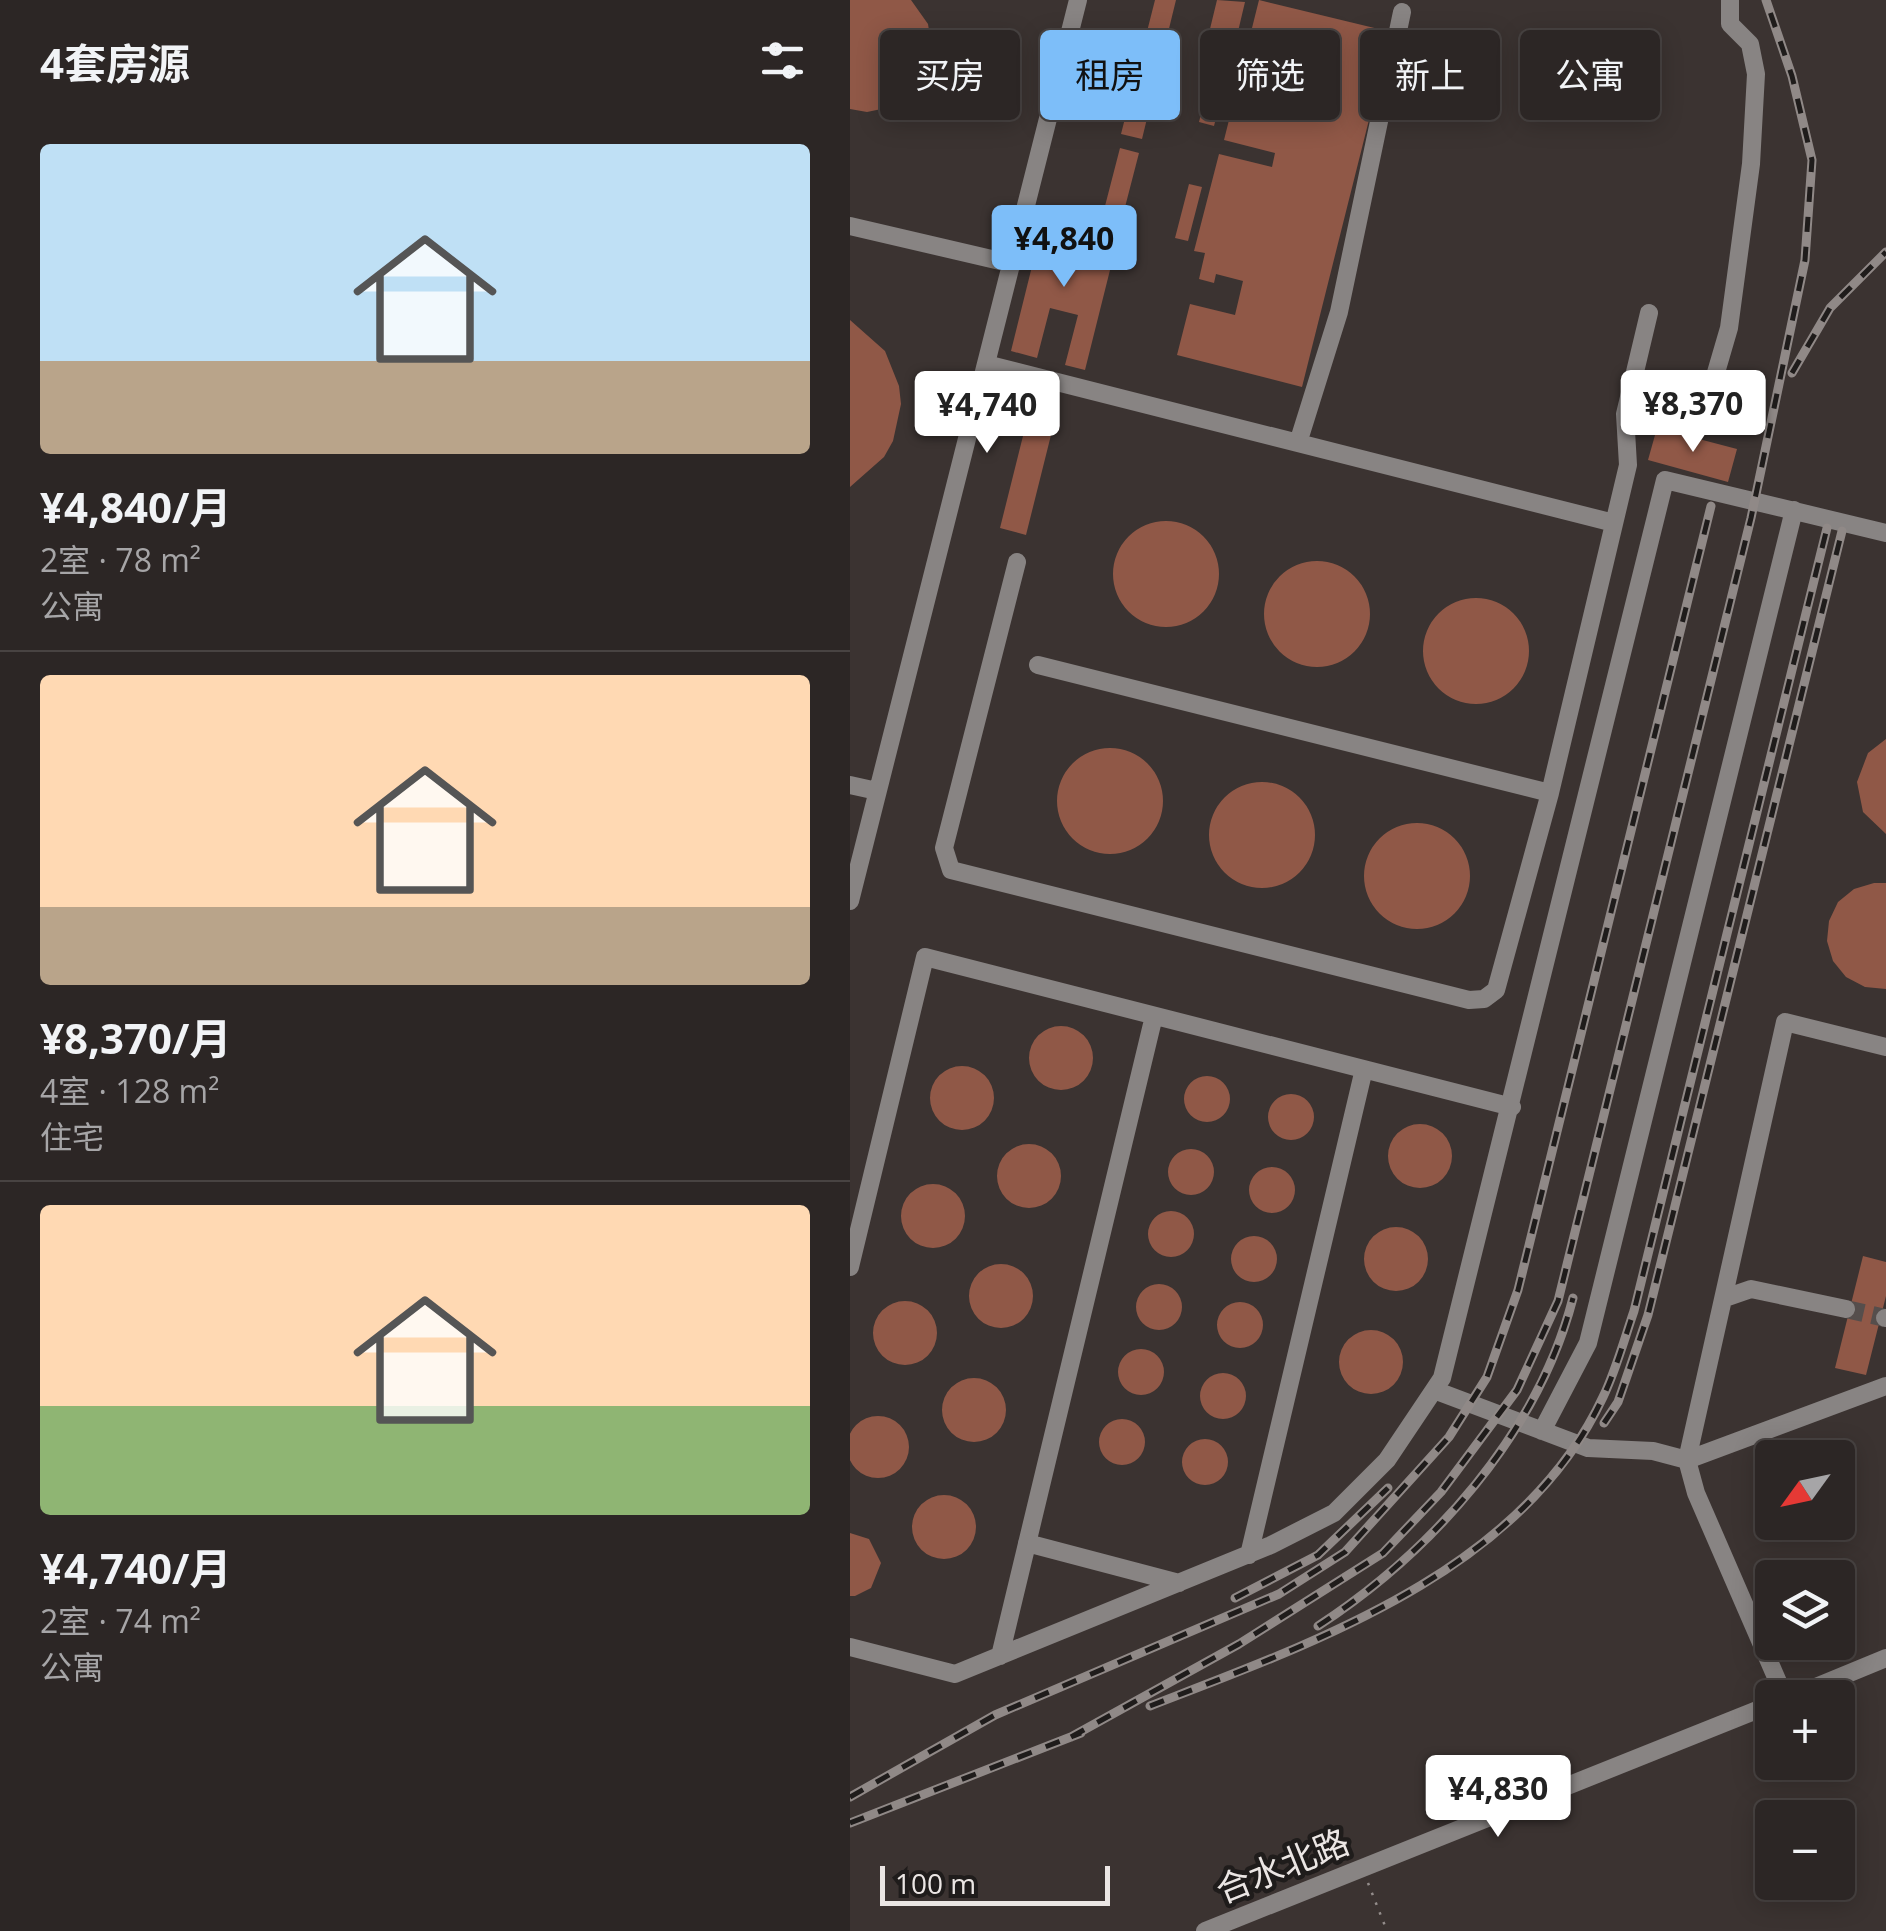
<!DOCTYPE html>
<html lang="zh">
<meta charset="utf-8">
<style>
:root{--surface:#2c2625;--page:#383232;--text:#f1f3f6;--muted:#a6a5a7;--line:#484342;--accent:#7dbef9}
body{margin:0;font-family:"Open Sans","Noto Sans SC",sans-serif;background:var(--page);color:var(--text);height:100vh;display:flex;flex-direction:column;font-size:38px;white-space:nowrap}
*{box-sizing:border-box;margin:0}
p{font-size:32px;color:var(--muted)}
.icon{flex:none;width:55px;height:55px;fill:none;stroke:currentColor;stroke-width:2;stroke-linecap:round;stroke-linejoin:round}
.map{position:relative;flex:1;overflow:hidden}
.panel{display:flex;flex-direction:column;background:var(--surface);width:850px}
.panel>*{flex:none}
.banner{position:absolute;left:30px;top:30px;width:855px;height:90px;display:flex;gap:20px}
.needle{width:65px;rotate:237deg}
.tools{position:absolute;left:905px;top:1440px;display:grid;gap:20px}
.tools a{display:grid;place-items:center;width:100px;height:100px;border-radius:10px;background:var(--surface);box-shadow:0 5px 25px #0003,0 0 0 2px var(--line);font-size:50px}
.scale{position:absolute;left:30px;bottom:25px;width:230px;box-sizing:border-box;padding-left:10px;border:5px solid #ebe6e4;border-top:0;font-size:28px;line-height:35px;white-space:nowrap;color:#ebe6e4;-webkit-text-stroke:8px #1f1c1b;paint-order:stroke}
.price{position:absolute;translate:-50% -85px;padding:0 22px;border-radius:10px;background:#fff;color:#222;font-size:32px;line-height:65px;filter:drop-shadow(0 2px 5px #0008)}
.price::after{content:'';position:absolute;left:50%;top:60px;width:30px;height:22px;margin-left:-15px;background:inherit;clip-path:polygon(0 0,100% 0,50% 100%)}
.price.on{background:var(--accent);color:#111}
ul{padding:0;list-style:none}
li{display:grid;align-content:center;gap:20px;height:530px;padding:0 40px}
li+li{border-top:2px solid var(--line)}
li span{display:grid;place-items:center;height:310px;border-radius:10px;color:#555}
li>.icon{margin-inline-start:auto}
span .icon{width:180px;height:180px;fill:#fffc;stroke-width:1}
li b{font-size:42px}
h2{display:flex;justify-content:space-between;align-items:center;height:120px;padding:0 40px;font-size:42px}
.pill{padding:0 35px;border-radius:10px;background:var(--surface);box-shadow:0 5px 25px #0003,0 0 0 2px var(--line);font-size:35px;line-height:90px}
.pill.on{background:var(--accent);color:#111}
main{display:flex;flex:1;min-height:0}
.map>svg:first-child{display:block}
.building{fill:#905847}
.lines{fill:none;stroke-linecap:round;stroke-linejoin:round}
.minor-tunnel{stroke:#554e4c;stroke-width:18;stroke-dasharray:18 9;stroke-linecap:butt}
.path{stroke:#938d8b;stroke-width:2.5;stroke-dasharray:2.5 8;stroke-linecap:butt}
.minor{stroke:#888483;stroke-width:18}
.rail-casing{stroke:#908987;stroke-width:9}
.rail{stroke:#1f1c1b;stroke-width:5;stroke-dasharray:15;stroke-linecap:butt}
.labels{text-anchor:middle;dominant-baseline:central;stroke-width:9;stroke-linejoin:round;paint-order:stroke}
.street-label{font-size:35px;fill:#ebe6e4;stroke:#1f1c1b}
</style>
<main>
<section class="panel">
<h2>4套房源<svg class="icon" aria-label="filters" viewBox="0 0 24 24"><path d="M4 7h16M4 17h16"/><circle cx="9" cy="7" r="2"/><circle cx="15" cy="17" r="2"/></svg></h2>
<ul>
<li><span style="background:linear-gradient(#bfe0f5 70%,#b9a48a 0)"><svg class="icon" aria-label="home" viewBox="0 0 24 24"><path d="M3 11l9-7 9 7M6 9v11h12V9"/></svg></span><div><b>¥4,840/月</b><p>2室 · 78 m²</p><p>公寓</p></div></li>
<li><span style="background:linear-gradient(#ffd9b3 75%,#b9a48a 0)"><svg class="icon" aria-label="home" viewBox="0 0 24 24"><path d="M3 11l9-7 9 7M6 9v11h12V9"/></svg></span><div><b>¥8,370/月</b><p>4室 · 128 m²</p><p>住宅</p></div></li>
<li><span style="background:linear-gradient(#ffd9b3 65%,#8fb573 0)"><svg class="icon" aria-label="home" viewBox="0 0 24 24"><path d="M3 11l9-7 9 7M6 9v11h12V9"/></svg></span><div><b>¥4,740/月</b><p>2室 · 74 m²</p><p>公寓</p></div></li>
</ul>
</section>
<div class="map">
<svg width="1036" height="1931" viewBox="0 0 1036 1931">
<rect width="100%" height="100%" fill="#3b3331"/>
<path class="building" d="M 0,0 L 61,0 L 78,24 L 82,49 L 77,73 L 62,94 L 41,107 L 17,112 L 0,109 Z
M 305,0 L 326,0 L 292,139 L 271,134 Z
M 367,0 L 395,2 L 386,40 L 359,33 Z
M 409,0 L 541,32 L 452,387 L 327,355 L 340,304 L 385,315 L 393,281 L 366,274 L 364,283 L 349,279 L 355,253 L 344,251 L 369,154 L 422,167 L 425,153 L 374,140 Z
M 361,74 L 376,78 L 364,126 L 349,122 Z
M 270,148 L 289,153 L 274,211 L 255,206 Z
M 339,184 L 352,187 L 338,241 L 325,238 Z
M 195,214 L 222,221 L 213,254 L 241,261 L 249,229 L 269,234 L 235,370 L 215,365 L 228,315 L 200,308 L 187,358 L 161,351 Z
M 0,320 L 35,351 L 49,386 L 51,404 L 43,441 L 34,457 L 0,487 Z
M 180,408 L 206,415 L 176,535 L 150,528 Z
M 807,428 L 887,449 L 878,482 L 798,460 Z
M263 574a53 53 0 1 1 106 0a53 53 0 1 1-106 0Z
M414 614a53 53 0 1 1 106 0a53 53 0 1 1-106 0Z
M573 651a53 53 0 1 1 106 0a53 53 0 1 1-106 0Z
M 1036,739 L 1036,834 L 1013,812 L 1007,782 L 1018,753 Z
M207 801a53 53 0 1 1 106 0a53 53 0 1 1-106 0Z
M359 835a53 53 0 1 1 106 0a53 53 0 1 1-106 0Z
M514 876a53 53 0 1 1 106 0a53 53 0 1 1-106 0Z
M 1024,883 L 1036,883 L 1036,989 L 1015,987 L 996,977 L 983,961 L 977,941 L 979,921 L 988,902 L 1004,889 Z
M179 1058a32 32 0 1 1 64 0a32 32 0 1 1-64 0Z
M80 1098a32 32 0 1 1 64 0a32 32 0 1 1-64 0Z
M334 1099a23 23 0 1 1 46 0a23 23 0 1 1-46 0Z
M418 1117a23 23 0 1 1 46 0a23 23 0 1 1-46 0Z
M538 1156a32 32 0 1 1 64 0a32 32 0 1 1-64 0Z
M147 1176a32 32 0 1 1 64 0a32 32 0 1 1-64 0Z
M318 1172a23 23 0 1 1 46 0a23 23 0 1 1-46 0Z
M399 1190a23 23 0 1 1 46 0a23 23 0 1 1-46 0Z
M51 1216a32 32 0 1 1 64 0a32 32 0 1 1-64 0Z
M298 1234a23 23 0 1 1 46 0a23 23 0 1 1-46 0Z
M514 1259a32 32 0 1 1 64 0a32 32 0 1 1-64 0Z
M381 1259a23 23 0 1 1 46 0a23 23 0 1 1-46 0Z
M 1013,1256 L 1036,1262 L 1036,1296 L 1016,1375 L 985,1368 Z
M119 1296a32 32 0 1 1 64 0a32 32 0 1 1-64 0Z
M286 1307a23 23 0 1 1 46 0a23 23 0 1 1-46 0Z
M23 1333a32 32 0 1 1 64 0a32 32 0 1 1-64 0Z
M367 1325a23 23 0 1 1 46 0a23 23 0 1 1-46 0Z
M489 1362a32 32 0 1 1 64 0a32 32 0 1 1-64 0Z
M268 1372a23 23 0 1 1 46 0a23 23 0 1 1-46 0Z
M350 1396a23 23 0 1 1 46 0a23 23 0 1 1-46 0Z
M92 1410a32 32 0 1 1 64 0a32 32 0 1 1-64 0Z
M-3 1447a31 31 0 1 1 62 0a31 31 0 1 1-62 0Z
M249 1442a23 23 0 1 1 46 0a23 23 0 1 1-46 0Z
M332 1462a23 23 0 1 1 46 0a23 23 0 1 1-46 0Z
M62 1527a32 32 0 1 1 64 0a32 32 0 1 1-64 0Z
M 0,1533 L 19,1539 L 31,1563 L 21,1588 L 5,1596 L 0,1596 Z"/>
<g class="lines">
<path class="minor-tunnel" d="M 996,1309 L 1035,1318"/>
<path class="path" d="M 518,1883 L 537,1931"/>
<path class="minor" d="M 0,226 L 163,264
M 136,364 L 764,523
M 853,417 L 879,328 L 901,164 L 906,74 L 900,44 L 880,24 L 880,0
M 448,443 L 489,312 L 552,12
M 167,562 L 94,848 L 101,870 L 619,1000 L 634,999 L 646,990 L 700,793 L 188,665
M 0,785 L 27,791
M 700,793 L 778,465 L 775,414 L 799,313
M 0,901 L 228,0
M 0,1267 L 75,957 L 662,1107
M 875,1298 L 901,1289 L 996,1309
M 1035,1318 L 1036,1318
M 584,1390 L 738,1448 L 803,1451 L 837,1460 L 1036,1386
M 692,1431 L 738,1343 L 944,510
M 177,1543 L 329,1583
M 399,1555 L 514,1069
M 0,1647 L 105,1674 L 421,1545 L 484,1513 L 537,1460 L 592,1378 L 815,480 L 1036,533
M 150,1656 L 304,1016
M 935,1698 L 846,1493 L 837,1460 L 935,1022 L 1036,1047
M 939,1698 L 1036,1658
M 355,1931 L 922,1704"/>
<defs>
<path id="rail" d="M 942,373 L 980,308 L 1036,252
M 754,1423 L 768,1402 L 798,1315 L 992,531
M 385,1598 L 468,1555 L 538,1488
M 468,1626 C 583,1551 688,1433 723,1298
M 300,1706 C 466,1642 672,1571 753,1397 C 766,1370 774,1340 784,1311 L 977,528
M 221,1737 L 389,1644 L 533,1553 L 591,1492 L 667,1390 L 708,1301 L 901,518 L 955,260 L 962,160 L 942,76 L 916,0
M 0,1797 L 145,1715 L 429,1594 L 495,1552 L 599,1437 L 637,1377 L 668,1290 L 861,506
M 0,1823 L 231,1733"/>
</defs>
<use href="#rail" class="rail-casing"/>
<use href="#rail" class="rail"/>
</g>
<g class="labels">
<g class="street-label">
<text transform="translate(432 1865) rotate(-22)">合水北路</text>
</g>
</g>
</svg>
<div class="tools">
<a><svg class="needle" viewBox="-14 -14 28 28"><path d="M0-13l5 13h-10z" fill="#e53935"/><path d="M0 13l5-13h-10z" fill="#a6a5a7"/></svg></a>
<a><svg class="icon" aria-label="layers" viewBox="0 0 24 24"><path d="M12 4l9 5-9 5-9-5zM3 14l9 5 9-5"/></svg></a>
<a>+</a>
<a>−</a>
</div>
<div class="scale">100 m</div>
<b class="price on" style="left:214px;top:290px">¥4,840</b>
<b class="price" style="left:843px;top:455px">¥8,370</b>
<b class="price" style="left:137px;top:456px">¥4,740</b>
<b class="price" style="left:648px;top:1840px">¥4,830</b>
<div class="banner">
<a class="pill">买房</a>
<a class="pill on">租房</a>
<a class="pill">筛选</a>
<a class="pill">新上</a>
<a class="pill">公寓</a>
</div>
</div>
</main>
